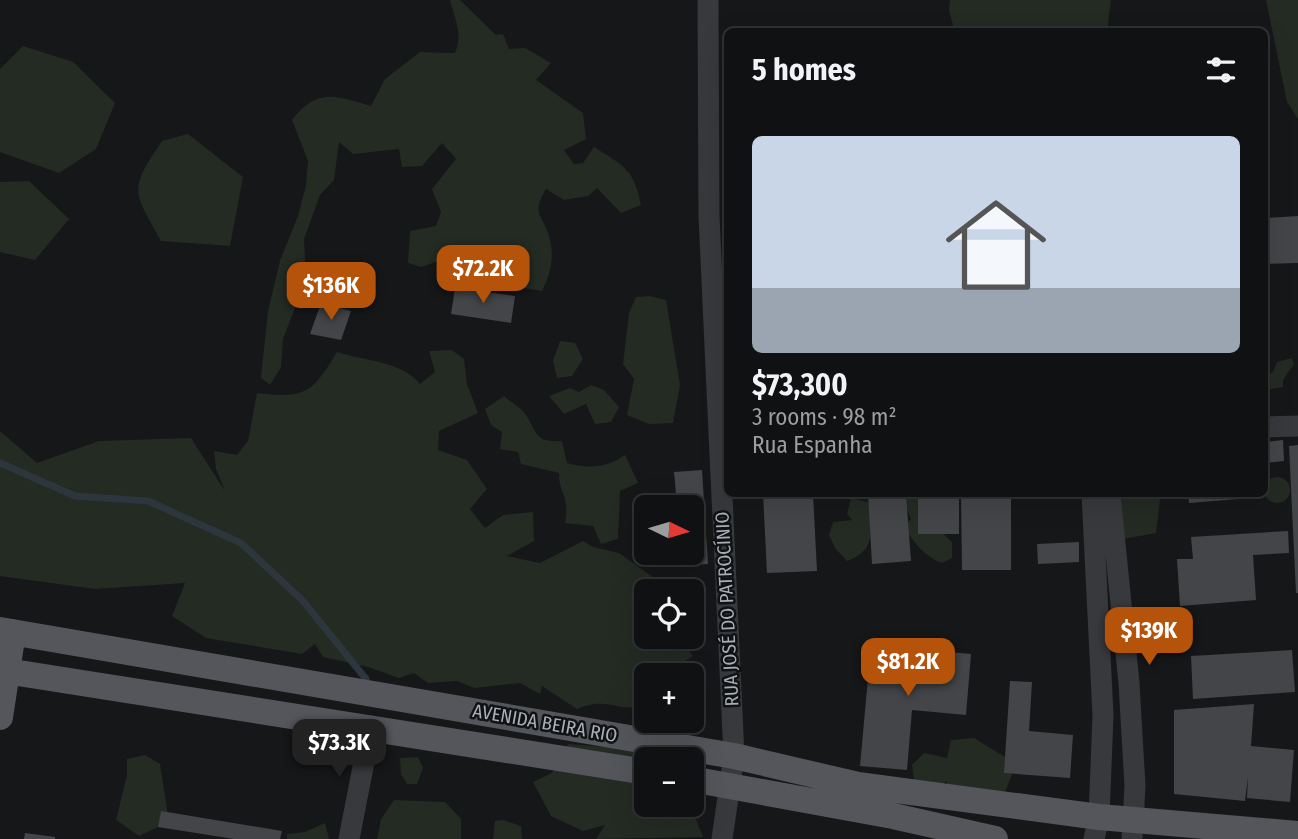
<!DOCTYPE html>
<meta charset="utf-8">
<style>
:root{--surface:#101112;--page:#191a1b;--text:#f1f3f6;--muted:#9c9d9f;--line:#303132;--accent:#b45309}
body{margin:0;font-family:"Fira Sans Condensed",sans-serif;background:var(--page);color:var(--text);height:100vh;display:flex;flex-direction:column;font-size:26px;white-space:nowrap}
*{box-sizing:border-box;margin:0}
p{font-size:23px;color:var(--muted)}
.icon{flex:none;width:38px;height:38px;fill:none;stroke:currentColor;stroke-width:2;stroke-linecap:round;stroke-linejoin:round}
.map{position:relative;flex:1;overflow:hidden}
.sheet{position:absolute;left:724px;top:28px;width:544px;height:469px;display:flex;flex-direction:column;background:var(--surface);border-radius:10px;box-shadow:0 7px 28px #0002,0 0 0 2px var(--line)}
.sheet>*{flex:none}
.needle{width:46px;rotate:95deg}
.fabs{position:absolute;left:634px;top:495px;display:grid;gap:14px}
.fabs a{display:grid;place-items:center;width:70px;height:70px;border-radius:10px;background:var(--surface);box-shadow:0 7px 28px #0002,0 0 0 2px var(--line);font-size:35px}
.price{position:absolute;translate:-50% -60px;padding:0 16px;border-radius:14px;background:var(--accent);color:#fff;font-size:23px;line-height:46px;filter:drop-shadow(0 2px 4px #0008)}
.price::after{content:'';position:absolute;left:50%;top:42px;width:21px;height:16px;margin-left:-10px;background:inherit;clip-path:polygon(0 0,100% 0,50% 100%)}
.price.current{background:#222;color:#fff}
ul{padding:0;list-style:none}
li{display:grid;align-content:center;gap:14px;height:371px;padding:0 28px}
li+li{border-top:2px solid var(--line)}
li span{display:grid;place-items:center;height:217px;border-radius:10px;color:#555}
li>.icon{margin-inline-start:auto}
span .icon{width:126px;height:126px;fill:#fffc;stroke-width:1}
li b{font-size:30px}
h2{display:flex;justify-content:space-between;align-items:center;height:84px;padding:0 28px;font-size:30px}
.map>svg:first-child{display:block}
.green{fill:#232b23}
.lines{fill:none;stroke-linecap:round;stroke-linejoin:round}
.stream{stroke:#2d363c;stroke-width:7}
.building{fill:#434548}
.minor{stroke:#38393d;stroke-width:21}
.major{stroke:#54565c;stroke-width:26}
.labels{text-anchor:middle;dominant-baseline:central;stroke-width:5;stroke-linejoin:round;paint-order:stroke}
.street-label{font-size:19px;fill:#a9afb8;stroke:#111213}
</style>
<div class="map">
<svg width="1298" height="839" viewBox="0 0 1298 839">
<rect width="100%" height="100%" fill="#161718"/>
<path class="green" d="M 450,0 L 460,0 L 496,35 L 503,34 L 509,49 L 525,48 L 551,63 L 536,80 L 583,113 L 586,139 L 564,150 L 574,164 L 583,163 L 594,147 C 624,166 634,169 641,205 L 621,213 L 597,188 L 588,196 L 564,200 L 546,189 C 531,215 542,213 549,236 C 555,256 551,273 542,291 L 512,286 L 505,272 L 478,266 L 455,267 L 439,261 L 421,267 L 408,263 L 410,231 L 436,226 L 441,212 L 432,189 L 456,159 L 442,143 L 422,166 L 402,167 L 399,149 L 353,154 L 339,142 L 334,180 L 320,195 L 304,239 L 306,279 L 283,339 L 281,367 L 270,385 L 261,378 L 268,311 L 280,261 L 298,216 L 306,185 L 308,161 L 292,120 C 318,87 336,96 371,106 L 385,79 L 420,52 L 455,53 C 463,34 455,19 450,0 Z
M 950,0 L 1111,0 L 1107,31 L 955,32 L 949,11 Z
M 1266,0 L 1298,0 L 1298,119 L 1287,102 Z
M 23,46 L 73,62 L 115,103 L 96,149 L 59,173 L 0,152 L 0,69 Z
M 188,134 L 243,177 L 230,246 L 161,241 C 133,190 128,191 162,141 Z
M 29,181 L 69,219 L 35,260 L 0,252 L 0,182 Z
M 650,296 L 666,300 L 680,385 L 673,423 L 649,424 L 627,415 L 634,379 L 623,364 L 629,313 L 636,297 Z
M 560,341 L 575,343 L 583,359 L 572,376 L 557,378 L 553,361 Z
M 452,350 L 464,359 L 467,384 L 478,413 L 439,431 L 438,450 L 467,460 L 487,489 L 470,509 L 485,528 L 503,515 L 533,512 L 534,541 L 507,556 L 540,563 L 583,541 L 593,547 L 619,553 L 668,588 L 668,591 L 646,592 L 646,637 L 678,637 L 693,656 L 671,671 L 673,675 L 646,676 L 646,705 C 618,714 609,695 577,709 L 542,686 L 540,694 L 520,683 L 474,688 L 457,681 L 428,683 L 414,673 L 399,678 L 368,667 L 323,657 L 315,644 L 302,654 L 206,638 L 172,616 L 185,583 L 95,589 L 0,576 L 0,431 L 37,463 L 99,441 L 191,438 L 225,491 L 216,469 L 214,451 L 237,455 L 248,441 L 257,393 C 306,399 312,393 337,352 C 364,361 402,361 420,384 L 435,372 L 429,351 Z
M 1292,358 L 1294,364 L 1283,380 L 1283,387 L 1265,390 L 1265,375 L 1273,372 L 1277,362 Z
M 591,385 L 604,390 L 619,407 L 611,422 L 595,424 L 586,404 L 564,414 L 549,396 L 570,388 L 579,392 Z
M 504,396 C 509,401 517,405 522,410 C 538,428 530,443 562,441 L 567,463 C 587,469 607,468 625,455 L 638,483 L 620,491 L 618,539 L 601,544 L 593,526 L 565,523 C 570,494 559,496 559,473 L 521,464 L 518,452 L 500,449 L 502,432 L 491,425 L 485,409 Z
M1264 490a13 13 0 1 1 26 0a13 13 0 1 1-26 0Z
M 910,494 L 918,494 L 918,499 L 938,529 L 952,542 L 952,558 L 942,563 C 924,556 915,544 904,527 L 911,519 L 904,503 Z
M 1117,494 L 1152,494 L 1160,499 L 1156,533 L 1123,539 Z
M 851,498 L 875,504 C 864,529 882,548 847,561 L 835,548 L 829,535 L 833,522 L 852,520 L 847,514 Z
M 974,738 L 1005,757 L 1012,774 L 1004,795 L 954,796 L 946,781 L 936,793 L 914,780 L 912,765 L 924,753 L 947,758 L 951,740 Z
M 568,744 L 633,749 L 657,759 L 646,760 L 646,805 L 690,805 L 703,837 L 596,839 L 605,825 L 583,831 L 551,816 L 533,782 L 552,773 Z
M 145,755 L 160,764 L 169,822 L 139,836 L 116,820 L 127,775 L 127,759 Z
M 418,757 L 423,768 L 417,784 L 407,784 L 401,774 L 400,758 Z
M 394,800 L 445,802 L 461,819 L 461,839 L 377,839 L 381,819 Z
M 503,820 L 521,826 L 522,839 L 493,839 L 495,821 Z
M 325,823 L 329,839 L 287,839 L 287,834 L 305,832 Z"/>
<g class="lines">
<path class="stream" d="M 0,463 L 75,496 L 148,501 L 241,543 L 303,601 L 366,679"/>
</g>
<path class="building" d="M 1298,216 L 1298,263 L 1265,264 L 1265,218 Z
M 455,288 L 515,296 L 511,323 L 451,314 Z
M 321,303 L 351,311 L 341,340 L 310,334 Z
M 1283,440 L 1284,461 L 1265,463 L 1265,442 Z
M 1298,445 L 1298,593 L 1296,593 L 1289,446 Z
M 702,470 L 708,564 L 658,567 L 657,553 L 691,553 L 691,508 L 655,508 L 654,495 L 676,494 L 674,472 Z
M 763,494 L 813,494 L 817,571 L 767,573 Z
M 868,494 L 906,494 L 911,561 L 872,564 Z
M 918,494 L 959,494 L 959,534 L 918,534 Z
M 961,494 L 1011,494 L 1011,570 L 962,570 Z
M 1188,494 L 1250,494 L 1251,498 L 1189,503 Z
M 1288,531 L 1289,553 L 1253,555 L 1256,600 L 1180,606 L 1177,559 L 1193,559 L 1191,537 Z
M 1079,542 L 1079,562 L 1038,564 L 1037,544 Z
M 871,645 L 971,654 L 966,715 L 912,710 L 907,770 L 860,766 Z
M 1292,650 L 1295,692 L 1193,699 L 1191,656 Z
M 1010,681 L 1032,682 L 1029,731 L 1073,735 L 1070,778 L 1004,773 Z
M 1254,704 L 1251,746 L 1294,750 L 1290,802 L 1247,798 L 1248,777 L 1245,801 L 1174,794 L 1174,710 Z
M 161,811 L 282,831 L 280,839 L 234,839 L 158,827 Z
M 25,833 L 55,837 L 55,839 L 24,839 Z"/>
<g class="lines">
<path class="minor" d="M 708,0 L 709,216 L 734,756 L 722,839
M 1265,427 L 1298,426
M 1092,494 L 1103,715 L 1099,817 L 1094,839
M 1110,494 L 1129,683 L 1135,786 L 1132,839
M 349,839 L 371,726"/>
<path class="major" d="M 0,630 L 734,756 L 858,785 L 1099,817 L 1298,834
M 0,670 L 646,772
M 0,717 L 13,632
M 691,779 L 893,816 L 995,839"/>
</g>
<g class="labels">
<g class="street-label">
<text transform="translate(727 609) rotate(-93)">RUA JOSÉ DO PATROCÍNIO</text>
<text transform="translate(545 723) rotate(10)">AVENIDA BEIRA RIO</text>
</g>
</g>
</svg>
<div class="fabs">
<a><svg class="needle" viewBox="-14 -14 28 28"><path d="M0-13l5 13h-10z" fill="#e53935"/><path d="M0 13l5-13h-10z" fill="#9c9d9f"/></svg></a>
<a><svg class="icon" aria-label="locate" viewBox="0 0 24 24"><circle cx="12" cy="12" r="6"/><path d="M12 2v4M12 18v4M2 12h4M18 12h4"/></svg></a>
<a>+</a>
<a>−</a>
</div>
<b class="price" style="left:483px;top:305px">$72.2K</b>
<b class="price" style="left:331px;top:322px">$136K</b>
<b class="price" style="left:1149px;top:667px">$139K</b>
<b class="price" style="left:908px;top:698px">$81.2K</b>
<b class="price current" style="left:339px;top:779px">$73.3K</b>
<section class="sheet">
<h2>5 homes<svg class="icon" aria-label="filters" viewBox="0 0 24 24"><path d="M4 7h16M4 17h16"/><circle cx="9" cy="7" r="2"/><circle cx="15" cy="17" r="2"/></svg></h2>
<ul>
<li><span style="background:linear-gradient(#c9d6e8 70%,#9aa5b1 0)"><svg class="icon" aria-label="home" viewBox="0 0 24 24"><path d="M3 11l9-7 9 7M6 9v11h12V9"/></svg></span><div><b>$73,300</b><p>3 rooms · 98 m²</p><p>Rua Espanha</p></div></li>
</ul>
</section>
</div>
